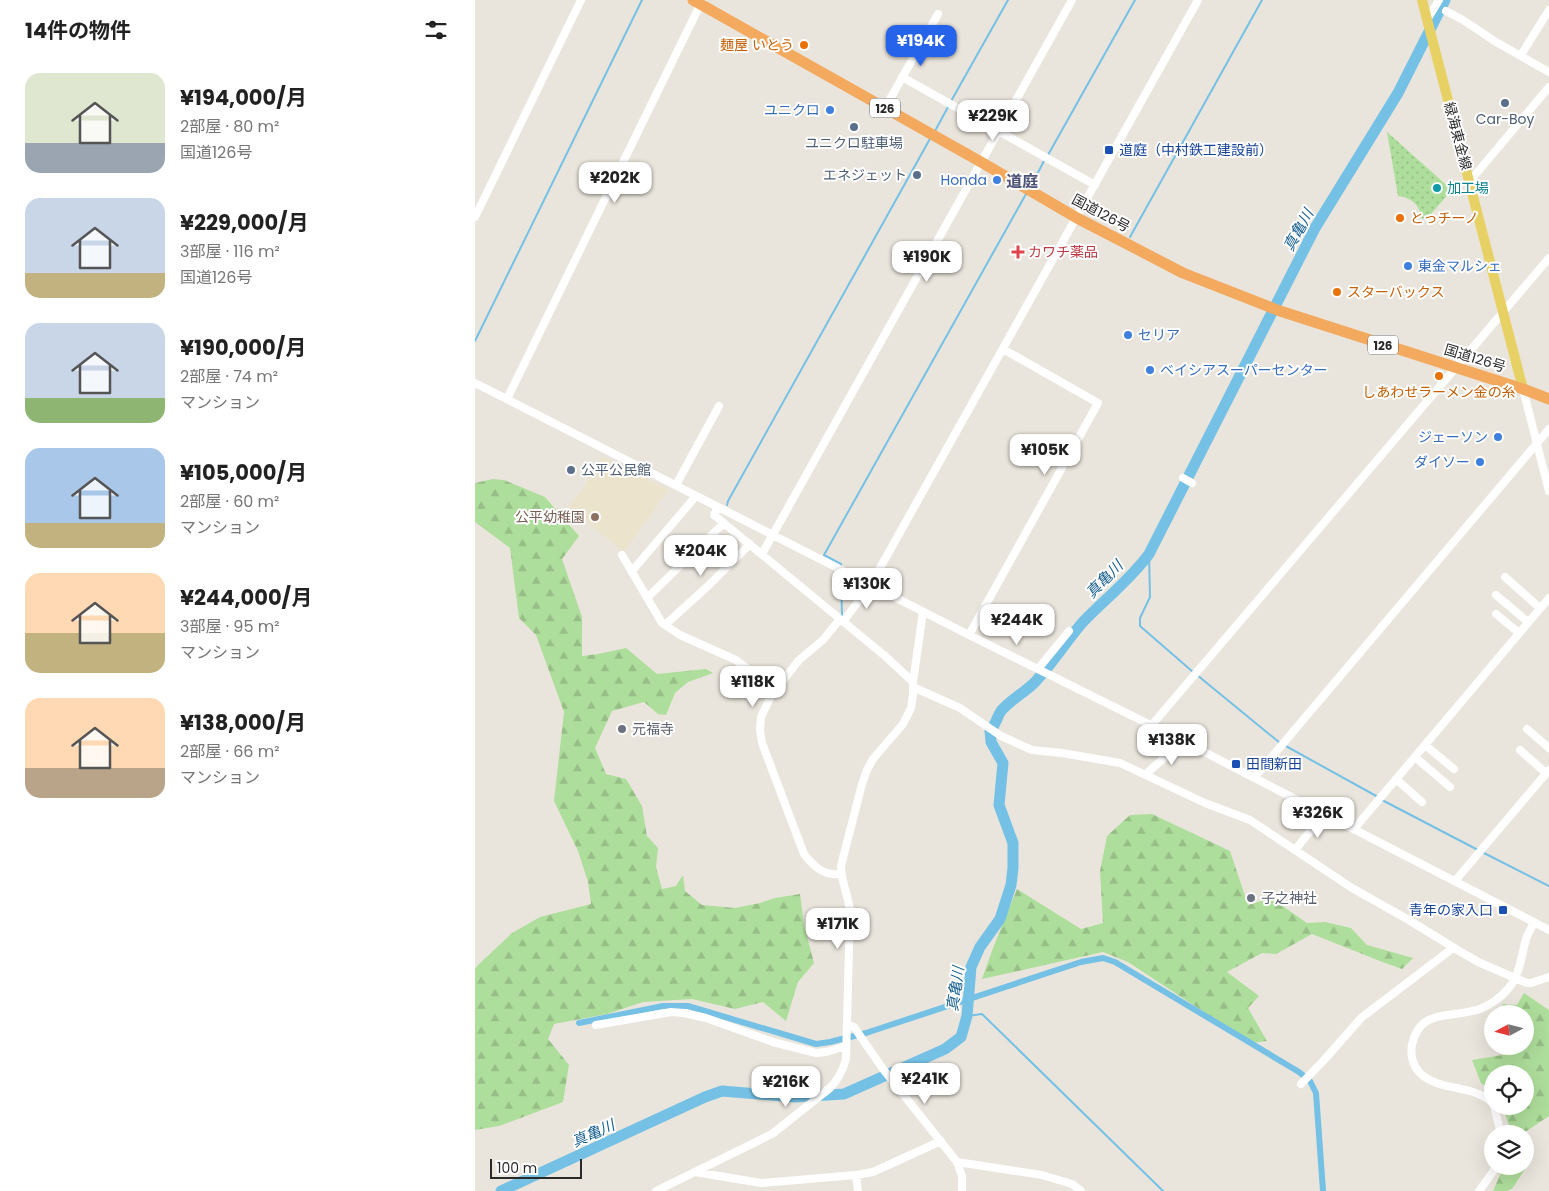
<!DOCTYPE html>
<html lang="ja">
<meta charset="utf-8">
<style>
:root{--surface:#fff;--page:#f6f6f6;--text:#222;--muted:#767676;--accent:#2563eb}
body{margin:0;font-family:Poppins,"Noto Sans JP",sans-serif;background:var(--page);color:var(--text);height:100vh;display:flex;flex-direction:column;font-size:19px;white-space:nowrap}
*{box-sizing:border-box;margin:0}
p{font-size:16px;color:var(--muted)}
.icon{flex:none;width:28px;height:28px;fill:none;stroke:currentColor;stroke-width:2;stroke-linecap:round;stroke-linejoin:round}
.map{position:relative;flex:1;overflow:hidden}
.panel{display:flex;flex-direction:column;background:var(--surface);width:475px}
.panel>*{flex:none}
.needle{width:32px;rotate:263deg}
.buttons{position:absolute;left:1009px;top:1005px;display:grid;gap:10px}
.buttons a{display:grid;place-items:center;width:50px;height:50px;border-radius:50%;background:var(--surface);box-shadow:0 5px 20px #0002;font-size:25px}
.scale{position:absolute;left:15px;bottom:12px;width:92px;box-sizing:border-box;padding-left:5px;border:2px solid #292929;border-top:0;font-size:14px;line-height:18px;white-space:nowrap;color:#292929;-webkit-text-stroke:4px #fff;paint-order:stroke}
.price{position:absolute;translate:-50% -42px;padding:0 11px;border-radius:10px;background:#fff;color:#222;font-size:16px;line-height:32px;filter:drop-shadow(0 1px 2px #0008)}
.price::after{content:'';position:absolute;left:50%;top:30px;width:15px;height:11px;margin-left:-8px;background:inherit;clip-path:polygon(0 0,100% 0,50% 100%)}
.price.on{background:var(--accent);color:#fff}
ul{padding:0;list-style:none}
li{display:flex;align-items:center;gap:15px;height:125px;padding:0 25px}
li span{display:grid;place-items:center;flex:none;width:140px;height:100px;border-radius:15px;color:#555}
li>.icon{margin-inline-start:auto}
span .icon{width:60px;height:60px;fill:#fffc;stroke-width:1}
li b{font-size:21px}
h2{display:flex;justify-content:space-between;align-items:center;height:60px;padding:0 25px;font-size:21px}
main{display:flex;flex:1;min-height:0}
.map>svg:first-child{display:block}
.education{fill:#ebe3cc}
.grass{fill:url(#grass-dots)}
.forest{fill:url(#forest-firs)}
.lines{fill:none;stroke-linecap:round;stroke-linejoin:round}
.stream{stroke:#75c1e6;stroke-width:2}
.canal{stroke:#75c1e6;stroke-width:6}
.river{stroke:#75c1e6;stroke-width:11}
.minor{stroke:#fff;stroke-width:8}
.major{stroke:#e7d164;stroke-width:10}
.highway{stroke:#f3a95e;stroke-width:11}
.food-dot{fill:#e8710a;stroke:#fff;stroke-width:2}
.service-dot{fill:#5c6f8a;stroke:#fff;stroke-width:2}
.shop-dot{fill:#3f7fe0;stroke:#fff;stroke-width:2}
.transit-dot{fill:#1a4fb4;stroke:#fff;stroke-width:2}
.culture-dot{fill:#0f9aa8;stroke:#fff;stroke-width:2}
.health-dot{fill:#e0444e;stroke:#fff;stroke-width:2}
.education-dot{fill:#8d6e63;stroke:#fff;stroke-width:2}
.worship-dot{fill:#6b7280;stroke:#fff;stroke-width:2}
.labels{text-anchor:middle;dominant-baseline:central;stroke-width:4;stroke-linejoin:round;paint-order:stroke}
.shield{fill:#fff;stroke:#696969;stroke-width:1}
.shield-label{font-size:12px;font-weight:bold;fill:#292929}
.food-label{font-size:14px;fill:#c56008;stroke:#fff;text-anchor:start}
.shop-label{font-size:14px;fill:#366cbe;stroke:#fff;text-anchor:end}
.service-label{font-size:14px;fill:#4e5e75;stroke:#fff}
.street-label{font-size:14px;fill:#292929;stroke:#fff}
.transit-label{font-size:14px;fill:#164399;stroke:#fff;text-anchor:start}
.culture-label{font-size:14px;fill:#0d838f;stroke:#fff;text-anchor:start}
.health-label{font-size:14px;fill:#be3a42;stroke:#fff;text-anchor:start}
.education-label{font-size:14px;fill:#785e54;stroke:#fff;text-anchor:end}
.worship-label{font-size:14px;fill:#5b616d;stroke:#fff;text-anchor:start}
.water-label{font-size:15px;font-style:italic;fill:#165e90;stroke:#fff}
.quarter-label{font-size:16px;font-weight:bold;fill:#4d5177;stroke:#fff}
</style>
<main>
<section class="panel">
<h2>14件の物件<svg class="icon" aria-label="filters" viewBox="0 0 24 24"><path d="M4 7h16M4 17h16"/><circle cx="9" cy="7" r="2"/><circle cx="15" cy="17" r="2"/></svg></h2>
<ul>
<li><span style="background:linear-gradient(#dfe7d0 70%,#9aa5b1 0)"><svg class="icon" aria-label="home" viewBox="0 0 24 24"><path d="M3 11l9-7 9 7M6 9v11h12V9"/></svg></span><div><b>¥194,000/月</b><p>2部屋 · 80 m²</p><p>国道126号</p></div></li>
<li><span style="background:linear-gradient(#c9d6e8 75%,#c2b280 0)"><svg class="icon" aria-label="home" viewBox="0 0 24 24"><path d="M3 11l9-7 9 7M6 9v11h12V9"/></svg></span><div><b>¥229,000/月</b><p>3部屋 · 116 m²</p><p>国道126号</p></div></li>
<li><span style="background:linear-gradient(#c9d6e8 75%,#8fb573 0)"><svg class="icon" aria-label="home" viewBox="0 0 24 24"><path d="M3 11l9-7 9 7M6 9v11h12V9"/></svg></span><div><b>¥190,000/月</b><p>2部屋 · 74 m²</p><p>マンション</p></div></li>
<li><span style="background:linear-gradient(#a9c7e8 75%,#c2b280 0)"><svg class="icon" aria-label="home" viewBox="0 0 24 24"><path d="M3 11l9-7 9 7M6 9v11h12V9"/></svg></span><div><b>¥105,000/月</b><p>2部屋 · 60 m²</p><p>マンション</p></div></li>
<li><span style="background:linear-gradient(#ffd9b3 60%,#c2b280 0)"><svg class="icon" aria-label="home" viewBox="0 0 24 24"><path d="M3 11l9-7 9 7M6 9v11h12V9"/></svg></span><div><b>¥244,000/月</b><p>3部屋 · 95 m²</p><p>マンション</p></div></li>
<li><span style="background:linear-gradient(#ffd9b3 70%,#b9a48a 0)"><svg class="icon" aria-label="home" viewBox="0 0 24 24"><path d="M3 11l9-7 9 7M6 9v11h12V9"/></svg></span><div><b>¥138,000/月</b><p>2部屋 · 66 m²</p><p>マンション</p></div></li>
</ul>
</section>
<div class="map">
<svg width="1074" height="1191" viewBox="0 0 1074 1191">
<defs>
<pattern id="grass-dots" width="8" height="8" patternUnits="userSpaceOnUse" patternTransform="scale(1.25)"><rect width="8" height="8" fill="#aede9b"/><path d="M2 2h.1M6 6h.1" fill="none" stroke="#96be86" stroke-width="1.8" stroke-linecap="round"/></pattern>
<pattern id="forest-firs" width="22" height="20" patternUnits="userSpaceOnUse" patternTransform="scale(1.25)"><rect width="22" height="20" fill="#aede9b"/><path d="M5 1l3.5 6h-7zM16 11l3.5 6h-7z" fill="#96be86"/></pattern>
</defs>
<rect width="100%" height="100%" fill="#eae5dc"/>
<path class="education" d="M 127,456 L 193,490 L 149,552 L 93,507 L 109,487 Z"/>
<path class="grass" d="M 912,132 L 977,190 L 955,215 L 947,219 C 944,205 938,198 923,196 Z"/>
<path class="forest" d="M 18,479 L 29,480 L 70,497 L 104,536 L 87,559 L 107,617 L 107,656 L 123,654 L 151,648 L 182,674 L 231,669 L 238,673 L 213,682 L 200,693 L 191,715 L 183,714 L 169,702 L 137,711 L 120,748 L 131,774 L 151,779 L 167,806 L 172,836 L 183,848 L 181,867 L 187,889 L 201,886 L 208,875 L 210,891 L 227,905 L 260,908 L 285,903 L 300,898 L 325,894 L 329,925 L 339,963 L 323,982 L 311,1021 L 288,1002 L 260,1009 L 217,999 L 168,1002 L 132,1014 L 79,1024 L 73,1039 L 94,1065 L 88,1102 L 24,1126 L 0,1130 L 0,969 L 3,965 L 37,933 L 65,917 L 116,904 L 113,882 L 103,851 L 79,801 L 89,712 L 61,635 L 44,618 L 35,548 L 0,522 L 0,483 Z
M 677,814 L 755,851 L 773,905 L 796,898 L 832,923 L 850,922 L 876,928 L 892,945 L 938,958 L 927,969 L 905,961 L 837,934 L 801,954 L 787,953 L 752,972 L 784,996 L 773,1008 L 792,1041 L 776,1043 L 653,962 L 628,952 L 507,979 L 518,948 L 542,889 L 606,929 L 628,923 L 625,871 L 632,836 L 655,815 Z
M 1049,993 L 1074,1010 L 1074,1116 L 1047,1134 L 1035,1134 L 1034,1125 L 1027,1106 L 1050,1106 L 1050,1074 L 1018,1074 L 1017,1092 L 1006,1083 L 997,1060 L 1033,1054 L 1039,1046 L 1050,1046 L 1050,1014 L 1033,1014 L 1027,1004 L 1042,1005 Z
M 1050,1147 L 1054,1163 L 1037,1189 L 1032,1191 L 1018,1191 L 1029,1166 L 1050,1166 Z"/>
<g class="lines">
<path class="stream" d="M 475,103 L 533,0
M 460,131 L 473,107
M 573,155 L 660,0
M 556,186 L 570,159
M 655,237 L 787,0
M 0,341 L 167,0
M 252,505 L 253,501 L 456,137
M 674,554 L 675,597 L 665,618 L 665,626 L 718,672
M 366,566 L 366,564 L 349,555 L 551,194
M 366,573 L 367,616
M 722,675 L 805,743
M 809,745 L 903,797
M 907,800 L 1003,850
M 1007,852 L 1074,886
M 492,1016 L 507,1014 L 688,1191"/>
<path class="canal" d="M 104,1023 L 188,1006 L 213,1006 L 341,1044 L 355,1042 L 391,1033 L 606,962 L 628,958 L 640,962 L 824,1072 L 835,1081 L 841,1093 L 848,1191"/>
<path class="river" d="M 26,1191 L 230,1097 L 247,1091 L 320,1097 L 369,1094 L 470,1049 L 486,1037 L 492,1016 L 496,967 L 505,947 L 525,919 L 536,885 L 538,868 L 538,843 L 524,805 L 528,763 L 516,742 L 515,731 C 521,724 522,717 526,711 C 536,699 551,692 561,681 C 578,662 591,642 607,623 C 629,600 655,580 674,554 L 840,228 L 923,93 L 970,0"/>
<path class="minor" d="M 971,11 L 988,20 L 1021,42 L 1074,72
M 952,20 L 964,0
M 1046,55 L 1074,10
M 427,77 L 620,185
M 410,108 L 463,14
M 995,181 L 1074,87
M 0,217 L 106,0
M 0,383 L 494,635 L 708,741 L 1074,930
M 1048,389 L 1074,491
M 32,399 L 227,1
M 708,478 L 717,483
M 201,485 L 244,406
M 243,507 L 239,515 L 410,656 L 438,682
M 287,554 L 597,0
M 147,555 L 187,623 L 205,635 L 261,660 L 279,674 L 296,696
M 157,571 L 221,496
M 1030,577 L 1065,608
M 1021,595 L 1053,622
M 172,598 L 249,523
M 1021,614 L 1044,633
M 365,619 L 348,640 L 324,660 L 296,696 L 286,717 L 285,730 L 287,743 L 329,854 C 339,867 349,876 366,874
M 368,622 L 396,584 L 723,0
M 190,625 L 234,585 L 275,544
M 494,635 L 623,403 L 528,349
M 563,669 L 594,631
M 438,687 L 485,708 L 526,736 L 557,750 L 587,753 L 645,763 L 730,803 L 775,820 L 877,888 L 932,919 L 986,952 L 1003,962 L 1052,983 L 1056,983 L 1074,977
M 676,726 L 1074,258
M 1052,729 L 1074,748
M 950,745 L 979,769
M 1045,750 L 1071,773
M 940,757 L 975,787
M 671,774 L 708,741
M 779,778 L 1074,429
M 921,779 L 947,802
M 879,829 L 1074,598
M 820,850 L 849,814
M 980,881 L 1074,770
M 372,1024 L 379,1027 L 408,1069 L 482,1162 L 487,1176 L 487,1191
M 121,1025 L 196,1012 L 209,1013 L 231,1018 L 298,1042 L 341,1053 L 351,1052 L 371,1046
M 826,1084 L 850,1059 L 886,1018 L 978,948
M 1018,1104 C 1001,1084 964,1092 945,1073 C 938,1066 935,1055 937,1045 C 945,1007 977,1019 1005,1009 C 1015,1005 1025,998 1032,990 C 1046,975 1046,954 1052,936 C 1054,932 1057,927 1059,922
M 1019,1106 L 1026,1134
M 482,1162 L 567,1175 L 597,1184 L 606,1191
M 220,1172 L 286,1183 L 381,1175 L 398,1172 L 466,1141
M 381,1175 L 383,1191
M 181,1191 L 297,1134 L 355,1088 C 363,1080 368,1070 371,1059 L 375,912 C 374,897 366,882 366,866 L 387,784 L 392,770 L 398,759 L 428,724 L 436,708 L 438,695 L 438,682 L 448,612
M 1004,1191 L 1022,1166"/>
<path class="major" d="M 947,0 L 1048,389"/>
<path class="highway" d="M 218,0 L 506,162 L 602,218 L 708,273 L 805,311 L 1048,389 L 1074,399"/>
</g>
<g class="food-dot">
<circle cx="329" cy="45" r="5"/>
<circle cx="925" cy="218" r="5"/>
<circle cx="862" cy="292" r="5"/>
<circle cx="964" cy="376" r="5"/>
</g>
<g class="service-dot">
<circle cx="1030" cy="103" r="5"/>
<circle cx="379" cy="127" r="5"/>
<circle cx="442" cy="175" r="5"/>
<circle cx="96" cy="470" r="5"/>
</g>
<g class="shop-dot">
<circle cx="355" cy="110" r="5"/>
<circle cx="522" cy="180" r="5"/>
<circle cx="933" cy="266" r="5"/>
<circle cx="653" cy="335" r="5"/>
<circle cx="675" cy="370" r="5"/>
<circle cx="1023" cy="437" r="5"/>
<circle cx="1005" cy="462" r="5"/>
</g>
<g class="transit-dot">
<rect x="629" y="145" width="10" height="10" rx="2.5"/>
<rect x="756" y="759" width="10" height="10" rx="2.5"/>
<rect x="1023" y="905" width="10" height="10" rx="2.5"/>
</g>
<circle class="culture-dot" cx="962" cy="188" r="5"/>
<path class="health-dot" d="M540.5 244.5h5v5h5v5h-5v5h-5v-5h-5v-5h5z"/>
<circle class="education-dot" cx="120" cy="517" r="5"/>
<g class="worship-dot">
<circle cx="147" cy="729" r="5"/>
<circle cx="776" cy="898" r="5"/>
</g>
<g class="labels">
<g class="shield">
<rect x="395" y="98.5" width="30" height="19" rx="4"/>
<rect x="893" y="335.5" width="30" height="19" rx="4"/>
</g>
<g class="shield-label">
<text x="410" y="108">126</text>
<text x="908" y="345">126</text>
</g>
<g class="food-label">
<text x="319" y="45" text-anchor="end">麺屋 いとう</text>
<text x="935" y="218">とっチーノ</text>
<text x="872" y="292">スターバックス</text>
<text x="964" y="392" text-anchor="middle">しあわせラーメン金の糸</text>
</g>
<g class="shop-label">
<text x="345" y="110">ユニクロ</text>
<text x="512" y="180">Honda</text>
<text x="943" y="266" text-anchor="start">東金マルシェ</text>
<text x="663" y="335" text-anchor="start">セリア</text>
<text x="685" y="370" text-anchor="start">ベイシアスーパーセンター</text>
<text x="1013" y="437">ジェーソン</text>
<text x="995" y="462">ダイソー</text>
</g>
<g class="service-label">
<text x="1030" y="119">Car-Boy</text>
<text x="379" y="143">ユニクロ駐車場</text>
<text x="432" y="175" text-anchor="end">エネジェット</text>
<text x="106" y="470" text-anchor="start">公平公民館</text>
</g>
<g class="street-label">
<text transform="translate(983 136) rotate(75)">緑海東金線</text>
<text transform="translate(626 213) rotate(28)">国道126号</text>
<text transform="translate(1000 358) rotate(17)">国道126号</text>
</g>
<g class="transit-label">
<text x="644" y="150">道庭（中村鉄工建設前）</text>
<text x="771" y="764">田間新田</text>
<text x="1018" y="910" text-anchor="end">青年の家入口</text>
</g>
<g class="culture-label">
<text x="972" y="188">加工場</text>
</g>
<g class="health-label">
<text x="553" y="252">カワチ薬品</text>
</g>
<g class="education-label">
<text x="110" y="517">公平幼稚園</text>
</g>
<g class="worship-label">
<text x="157" y="729">元福寺</text>
<text x="786" y="898">子之神社</text>
</g>
<g class="water-label">
<text transform="translate(823 230) rotate(-61)">真亀川</text>
<text transform="translate(629 579) rotate(-46)">真亀川</text>
<text transform="translate(480 989) rotate(-82)">真亀川</text>
<text transform="translate(118 1133) rotate(-24)">真亀川</text>
</g>
<g class="quarter-label">
<text x="547" y="181">道庭</text>
</g>
</g>
</svg>
<div class="buttons">
<a><svg class="needle" viewBox="-14 -14 28 28"><path d="M0-13l5 13h-10z" fill="#e53935"/><path d="M0 13l5-13h-10z" fill="#767676"/></svg></a>
<a><svg class="icon" aria-label="locate" viewBox="0 0 24 24"><circle cx="12" cy="12" r="6"/><path d="M12 2v4M12 18v4M2 12h4M18 12h4"/></svg></a>
<a><svg class="icon" aria-label="layers" viewBox="0 0 24 24"><path d="M12 4l9 5-9 5-9-5zM3 14l9 5 9-5"/></svg></a>
</div>
<div class="scale">100 m</div>
<b class="price on" style="left:446px;top:67px">¥194K</b>
<b class="price" style="left:518px;top:142px">¥229K</b>
<b class="price" style="left:140px;top:204px">¥202K</b>
<b class="price" style="left:452px;top:283px">¥190K</b>
<b class="price" style="left:570px;top:476px">¥105K</b>
<b class="price" style="left:226px;top:577px">¥204K</b>
<b class="price" style="left:392px;top:610px">¥130K</b>
<b class="price" style="left:542px;top:646px">¥244K</b>
<b class="price" style="left:278px;top:708px">¥118K</b>
<b class="price" style="left:697px;top:766px">¥138K</b>
<b class="price" style="left:843px;top:839px">¥326K</b>
<b class="price" style="left:363px;top:950px">¥171K</b>
<b class="price" style="left:450px;top:1105px">¥241K</b>
<b class="price" style="left:311px;top:1108px">¥216K</b>
</div>
</main>
